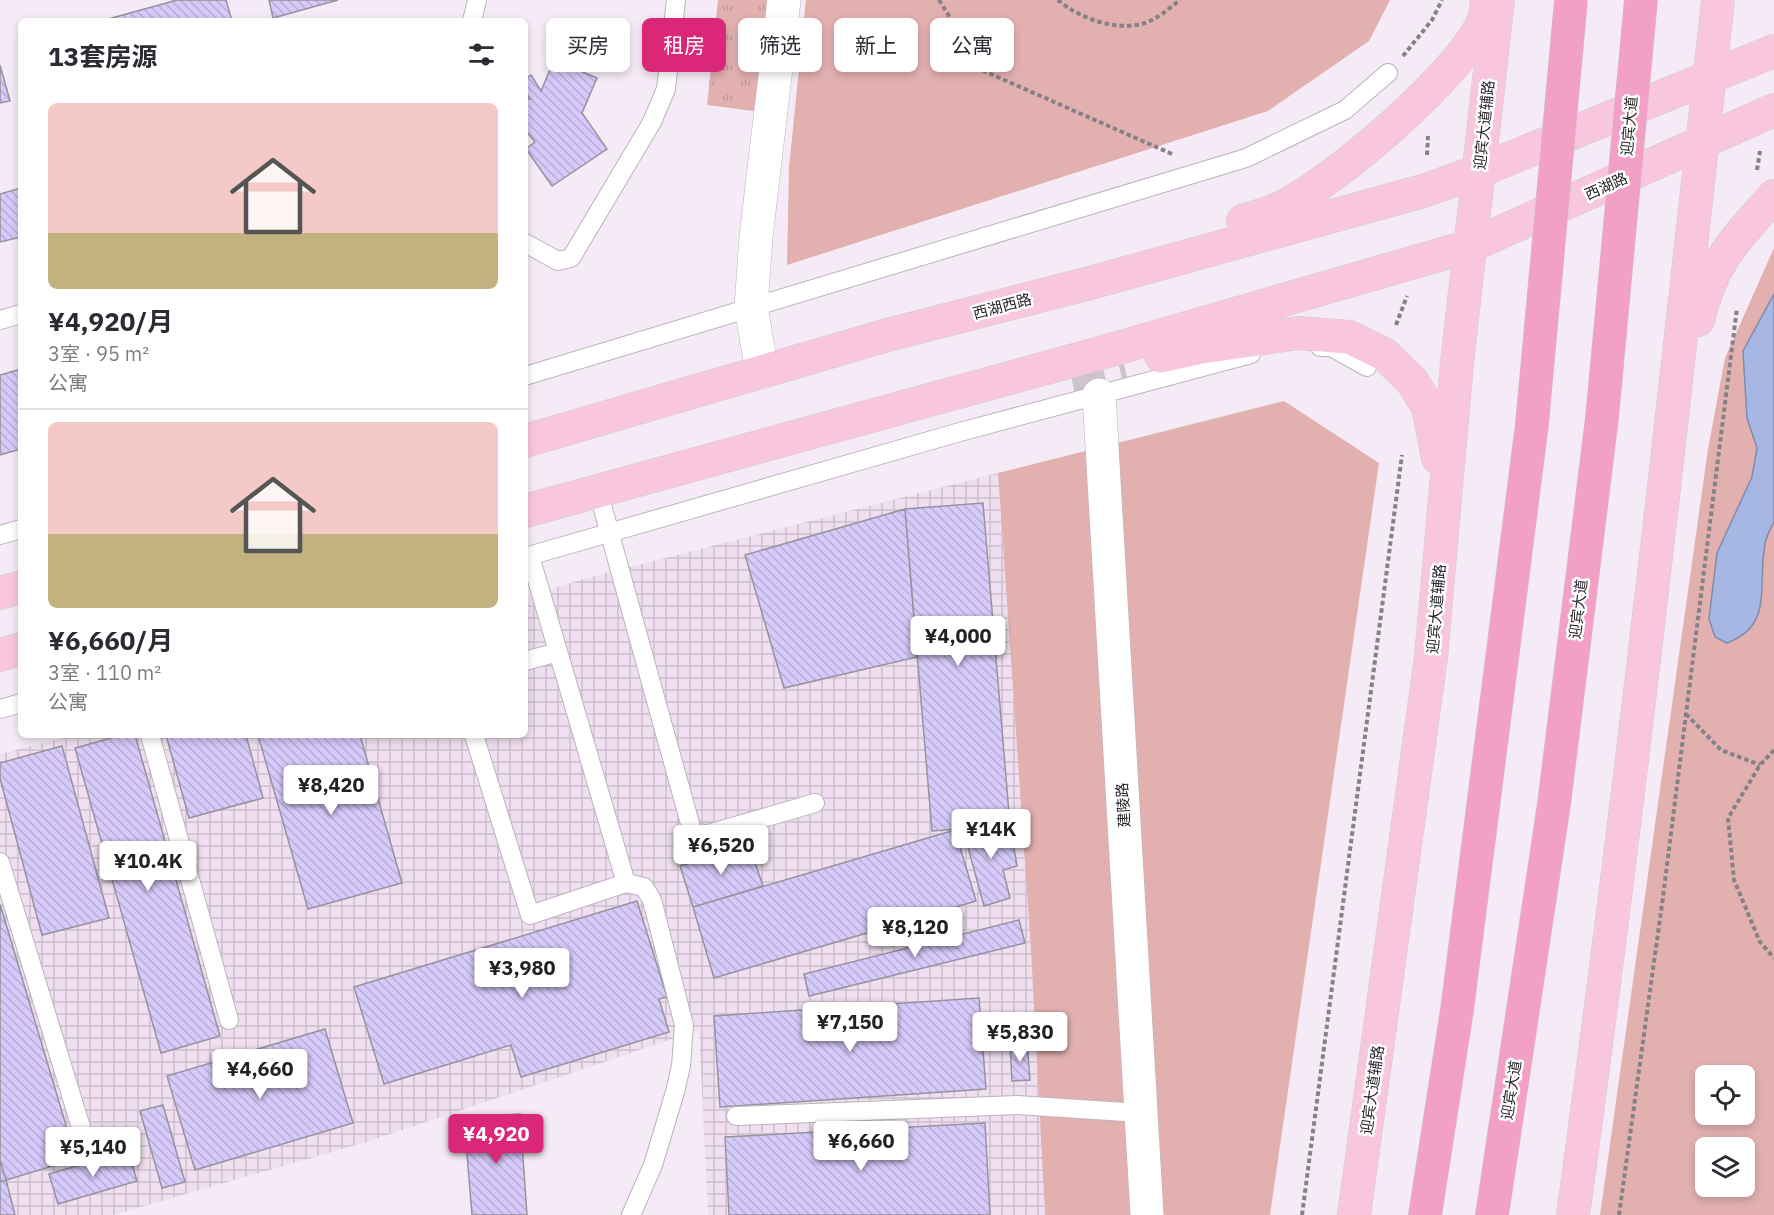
<!DOCTYPE html>
<html lang="zh">
<meta charset="utf-8">
<style>
:root{--surface:#fff;--page:#f2f2f3;--text:#2b2b33;--muted:#7c7c81;--line:#e1e1e2;--accent:#db2777}
body{margin:0;font-family:"IBM Plex Sans","Noto Sans SC",sans-serif;background:var(--page);color:var(--text);height:100vh;display:flex;flex-direction:column;font-size:22px;white-space:nowrap}
*{box-sizing:border-box;margin:0}
p{font-size:20px;color:var(--muted)}
.icon{flex:none;width:33px;height:33px;fill:none;stroke:currentColor;stroke-width:2;stroke-linecap:round;stroke-linejoin:round}
.map{position:relative;flex:1;overflow:hidden}
.side{position:absolute;left:18px;top:18px;width:510px;height:720px;display:flex;flex-direction:column;background:var(--surface);border-radius:9px;box-shadow:0 3px 9px #0003}
.side>*{flex:none}
.top-card{position:absolute;left:546px;top:18px;width:570px;height:54px;display:flex;gap:12px}
.tools{position:absolute;left:1695px;top:1065px;display:grid;gap:12px}
.tools a{display:grid;place-items:center;width:60px;height:60px;border-radius:9px;background:var(--surface);box-shadow:0 3px 9px #0003;font-size:30px}
.price{position:absolute;translate:-50% -51px;padding:0 14px;border-radius:6px;background:#fff;color:#222;font-size:20px;line-height:39px;filter:drop-shadow(0 2px 3px #0008)}
.price::after{content:'';position:absolute;left:50%;top:36px;width:18px;height:14px;margin-left:-9px;background:inherit;clip-path:polygon(0 0,100% 0,50% 100%)}
.price.active{background:var(--accent);color:#fff}
ul{padding:0;list-style:none}
li{display:grid;align-content:center;gap:12px;height:318px;padding:0 30px}
li+li{border-top:2px solid var(--line)}
li span{display:grid;place-items:center;height:186px;border-radius:9px;color:#555}
li>.icon{margin-inline-start:auto}
span .icon{width:108px;height:108px;fill:#fffc;stroke-width:1}
li b{font-size:26px}
h2{display:flex;justify-content:space-between;align-items:center;height:72px;padding:0 30px;font-size:26px}
.tag{padding:0 21px;border-radius:9px;background:var(--surface);box-shadow:0 3px 9px #0003;font-size:21px;line-height:54px}
.tag.active{background:var(--accent);color:#fff}
.map>svg:first-child{display:block}
.industrial{fill:url(#industrial-grid)}
.grass{fill:url(#grass-tufts)}
.park{fill:#e3b0b0;fill-rule:evenodd}
.water{fill:#a7b7e4;stroke:#818bac;stroke-width:1.5}
.building{fill:url(#building-back-hatch);stroke:#96939e;stroke-width:1.5}
.lines{fill:none;stroke-linecap:round;stroke-linejoin:round}
.primary-tunnel{stroke:#ccc3cd;stroke-width:33;stroke-dasharray:33 16;stroke-linecap:butt}
.lane-casing{stroke:#bcb3bd;stroke-width:20}
.street-casing{stroke:#bcb3bd;stroke-width:34}
.primary-casing{stroke:#cfcfd0;stroke-width:34}
.highway-casing{stroke:#cfcfd0;stroke-width:34}
.path{stroke:#868087;stroke-width:4;stroke-dasharray:4.5 3;stroke-linecap:butt}
.lane{stroke:#fff;stroke-width:18}
.street{stroke:#fff;stroke-width:33}
.primary{stroke:#f8c6dd;stroke-width:33}
.highway{stroke:#f3a0c6;stroke-width:33}
.highway-bridge-casing{stroke:#cfcfd0;stroke-width:34;stroke-linecap:butt}
.highway-bridge{stroke:#f3a0c6;stroke-width:33}
.labels{text-anchor:middle;dominant-baseline:central;stroke-width:5;stroke-linejoin:round;paint-order:stroke}
.street-label{font-size:15px;fill:#272428;stroke:#fff}
</style>
<div class="map">
<svg width="1774" height="1215" viewBox="0 0 1774 1215">
<defs>
<pattern id="industrial-grid" width="8" height="8" patternUnits="userSpaceOnUse" patternTransform="scale(1.5)"><rect width="8" height="8" fill="#efdff0"/><path d="M0 4h8M4 0v8" fill="none" stroke="#cdbfce"/></pattern>
<pattern id="grass-tufts" width="24" height="20" patternUnits="userSpaceOnUse" patternTransform="scale(1.5)"><rect width="24" height="20" fill="#e3b0b0"/><path d="M3 7l-1-3M5 7V3M7 7l1-3M15 17l-1-3M17 17v-4M19 17l1-3" fill="none" stroke="#c39797"/></pattern>
<pattern id="building-back-hatch" width="6" height="6" patternUnits="userSpaceOnUse" patternTransform="scale(1.5)"><rect width="6" height="6" fill="#d6cafa"/><path d="M-1 5l2 2M0 0l6 6M5-1l2 2" fill="none" stroke="#b8add6"/></pattern>
</defs>
<rect width="100%" height="100%" fill="#f5ebf6"/>
<path class="industrial" d="M 998,473 L 1031,950 L 1045,1215 L 708,1215 L 699,1030 L 370,1141 L 113,1215 L 0,1215 L 0,754 L 75,735 L 525,735 L 525,597 L 583,579 Z"/>
<path class="grass" d="M 718,0 L 769,0 L 754,111 L 707,105 Z"/>
<path class="park" d="M 806,0 L 1390,0 L 1369,41 L 1268,111 L 787,265 L 789,167 Z
M 1774,248 L 1774,1215 L 1600,1215 L 1708,449 L 1725,358 ZM 1706,1076 L 1744,1076 L 1744,1114 L 1706,1114 ZM 1706,1148 L 1744,1148 L 1744,1186 L 1706,1186 Z
M 1284,401 L 1379,463 L 1270,1215 L 1045,1215 L 1031,950 L 998,473 Z"/>
<path class="water" d="M 1774,294 L 1774,522 C 1771,528 1766,536 1765,544 C 1757,588 1774,625 1727,643 L 1715,637 L 1709,619 L 1717,553 L 1752,477 L 1757,448 L 1747,418 L 1743,351 Z"/>
<path class="building" d="M 177,0 L 226,0 L 232,21 L 101,21 Z
M 269,0 L 338,0 L 273,18 Z
M 554,60 L 597,78 L 582,113 L 607,149 L 552,186 L 526,149 L 535,142 L 525,130 L 525,99 L 530,99 L 525,90 L 525,79 L 531,75 L 541,91 Z
M 0,65 L 10,101 L 0,103 Z
M 21,188 L 21,237 L 0,242 L 0,194 Z
M 21,369 L 21,449 L 0,455 L 0,375 Z
M 983,503 L 1010,825 L 932,831 L 905,509 Z
M 905,509 L 917,657 L 784,688 L 745,555 Z
M 122,735 L 135,735 L 220,1036 L 161,1053 L 75,748 Z
M 166,735 L 246,735 L 263,798 L 189,818 Z
M 258,735 L 360,735 L 402,883 L 308,909 Z
M 62,746 L 109,918 L 42,935 L 0,778 L 0,763 Z
M 1010,825 L 1017,866 L 1003,870 L 1010,898 L 984,906 L 963,829 Z
M 955,830 L 976,901 L 714,978 L 693,907 Z
M 749,845 L 763,886 L 693,907 L 680,866 Z
M 637,901 L 667,997 L 659,999 L 669,1032 L 521,1077 L 511,1045 L 384,1084 L 354,987 Z
M 0,904 L 76,1159 L 6,1180 L 0,1160 Z
M 1019,920 L 1025,943 L 809,996 L 804,974 Z
M 979,998 L 986,1089 L 720,1107 L 714,1016 Z
M 325,1029 L 353,1123 L 195,1170 L 167,1076 Z
M 1027,1044 L 1030,1080 L 1012,1081 L 1010,1045 Z
M 163,1105 L 185,1182 L 162,1188 L 140,1111 Z
M 520,1114 L 527,1215 L 472,1215 L 464,1118 Z
M 985,1123 L 990,1215 L 729,1215 L 725,1137 Z
M 128,1151 L 137,1181 L 58,1204 L 49,1174 Z
M 0,1160 L 6,1180 L 0,1182 Z
M 6,1180 L 15,1215 L 0,1215 L 0,1182 Z"/>
<g class="lines">
<path class="primary-tunnel" d="M 1071,376 L 1124,364"/>
<defs>
<path id="lane" d="M 472,21 L 477,0
M 525,243 L 558,261 L 571,258 L 652,122 L 666,89 L 676,0
M 0,320 L 21,314
M 1320,347 L 1331,347 L 1367,367
M 525,376 L 1246,158 L 1345,110 L 1388,73
M 598,491 L 694,838 L 815,803
M 0,535 L 21,529
M 525,557 L 960,432 L 1251,354
M 525,661 L 558,652
M 0,709 L 21,703
M 150,735 L 229,1020
M 474,735 L 530,915 L 626,883 L 530,556
M 0,862 L 83,1134
M 626,883 L 644,887 L 652,900 L 684,1025 L 681,1066 L 675,1092 L 653,1165 L 631,1215
M 736,1116 L 1017,1105 L 1141,1113"/>
<path id="street" d="M 762,372 L 751,307 L 756,237 L 784,0
M 1099,395 L 1147,1215"/>
<path id="primary" d="M 1243,221 C 1255,217 1267,214 1278,209 C 1329,187 1465,71 1484,19 C 1486,13 1486,6 1487,1
M 1698,320 C 1712,261 1735,240 1774,196
M 1161,356 L 1202,347 L 1298,333 L 1349,337 L 1384,354 L 1412,381 L 1428,407 L 1438,458
M 525,441 L 884,336 L 1090,283 L 1423,191 L 1479,171 L 1774,51
M 525,511 L 1097,354 L 1470,246 L 1774,110
M 0,593 L 21,587
M 0,655 L 21,649
M 1354,1215 L 1431,657 L 1457,363 L 1498,0
M 1573,1215 C 1629,811 1674,405 1718,0"/>
<path id="highway" d="M 1425,1215 L 1457,1010 L 1532,424
M 1492,1215 L 1554,804 L 1602,418"/>
</defs>
<use href="#lane" class="lane-casing"/>
<use href="#street" class="street-casing"/>
<use href="#primary" class="primary-casing"/>
<use href="#highway" class="highway-casing"/>
<path class="path" d="M 939,0 L 984,71 L 1172,154
M 1058,0 C 1081,20 1125,35 1154,19 C 1163,14 1172,6 1180,0
M 1403,56 L 1432,20 L 1442,0
M 1427,155 L 1428,136
M 1757,170 L 1760,151
M 1396,325 L 1407,296
M 1686,714 L 1721,750 L 1760,765
M 1774,750 L 1760,765 L 1728,818 L 1734,880 L 1760,942 L 1774,958
M 1302,1215 L 1402,455
M 1619,1215 L 1663,897 L 1737,308"/>
<use href="#lane" class="lane"/>
<use href="#street" class="street"/>
<use href="#primary" class="primary"/>
<use href="#highway" class="highway"/>
<defs>
<path id="highway-bridge" d="M 1602,418 L 1641,0
M 1532,424 L 1571,0"/>
</defs>
<use href="#highway-bridge" class="highway-bridge-casing"/>
<use href="#highway-bridge" class="highway-bridge"/>
</g>
<g class="labels">
<g class="street-label">
<text transform="translate(1484 125) rotate(-84)">迎宾大道辅路</text>
<text transform="translate(1629 126) rotate(-85)">迎宾大道</text>
<text transform="translate(1606 186) rotate(-24)">西湖路</text>
<text transform="translate(1002 306) rotate(-15)">西湖西路</text>
<text transform="translate(1436 609) rotate(-85)">迎宾大道辅路</text>
<text transform="translate(1578 609) rotate(-83)">迎宾大道</text>
<text transform="translate(1123 805) rotate(-93)">建陵路</text>
<text transform="translate(1372 1090) rotate(-82)">迎宾大道辅路</text>
<text transform="translate(1511 1090) rotate(-81)">迎宾大道</text>
</g>
</g>
</svg>
<div class="tools">
<a><svg class="icon" aria-label="locate" viewBox="0 0 24 24"><circle cx="12" cy="12" r="6"/><path d="M12 2v4M12 18v4M2 12h4M18 12h4"/></svg></a>
<a><svg class="icon" aria-label="layers" viewBox="0 0 24 24"><path d="M12 4l9 5-9 5-9-5zM3 14l9 5 9-5"/></svg></a>
</div>
<b class="price" style="left:958px;top:667px">¥4,000</b>
<b class="price" style="left:331px;top:816px">¥8,420</b>
<b class="price" style="left:991px;top:860px">¥14K</b>
<b class="price" style="left:721px;top:876px">¥6,520</b>
<b class="price" style="left:148px;top:892px">¥10.4K</b>
<b class="price" style="left:915px;top:958px">¥8,120</b>
<b class="price" style="left:522px;top:999px">¥3,980</b>
<b class="price" style="left:850px;top:1053px">¥7,150</b>
<b class="price" style="left:1020px;top:1063px">¥5,830</b>
<b class="price" style="left:260px;top:1100px">¥4,660</b>
<b class="price active" style="left:496px;top:1165px">¥4,920</b>
<b class="price" style="left:861px;top:1172px">¥6,660</b>
<b class="price" style="left:93px;top:1178px">¥5,140</b>
<div class="top-card">
<a class="tag">买房</a>
<a class="tag active">租房</a>
<a class="tag">筛选</a>
<a class="tag">新上</a>
<a class="tag">公寓</a>
</div>
<section class="side">
<h2>13套房源<svg class="icon" aria-label="filters" viewBox="0 0 24 24"><path d="M4 7h16M4 17h16"/><circle cx="9" cy="7" r="2"/><circle cx="15" cy="17" r="2"/></svg></h2>
<ul>
<li><span style="background:linear-gradient(#f6c9c9 70%,#c2b280 0)"><svg class="icon" aria-label="home" viewBox="0 0 24 24"><path d="M3 11l9-7 9 7M6 9v11h12V9"/></svg></span><div><b>¥4,920/月</b><p>3室 · 95 m²</p><p>公寓</p></div></li>
<li><span style="background:linear-gradient(#f6c9c9 60%,#c2b280 0)"><svg class="icon" aria-label="home" viewBox="0 0 24 24"><path d="M3 11l9-7 9 7M6 9v11h12V9"/></svg></span><div><b>¥6,660/月</b><p>3室 · 110 m²</p><p>公寓</p></div></li>
</ul>
</section>
</div>
